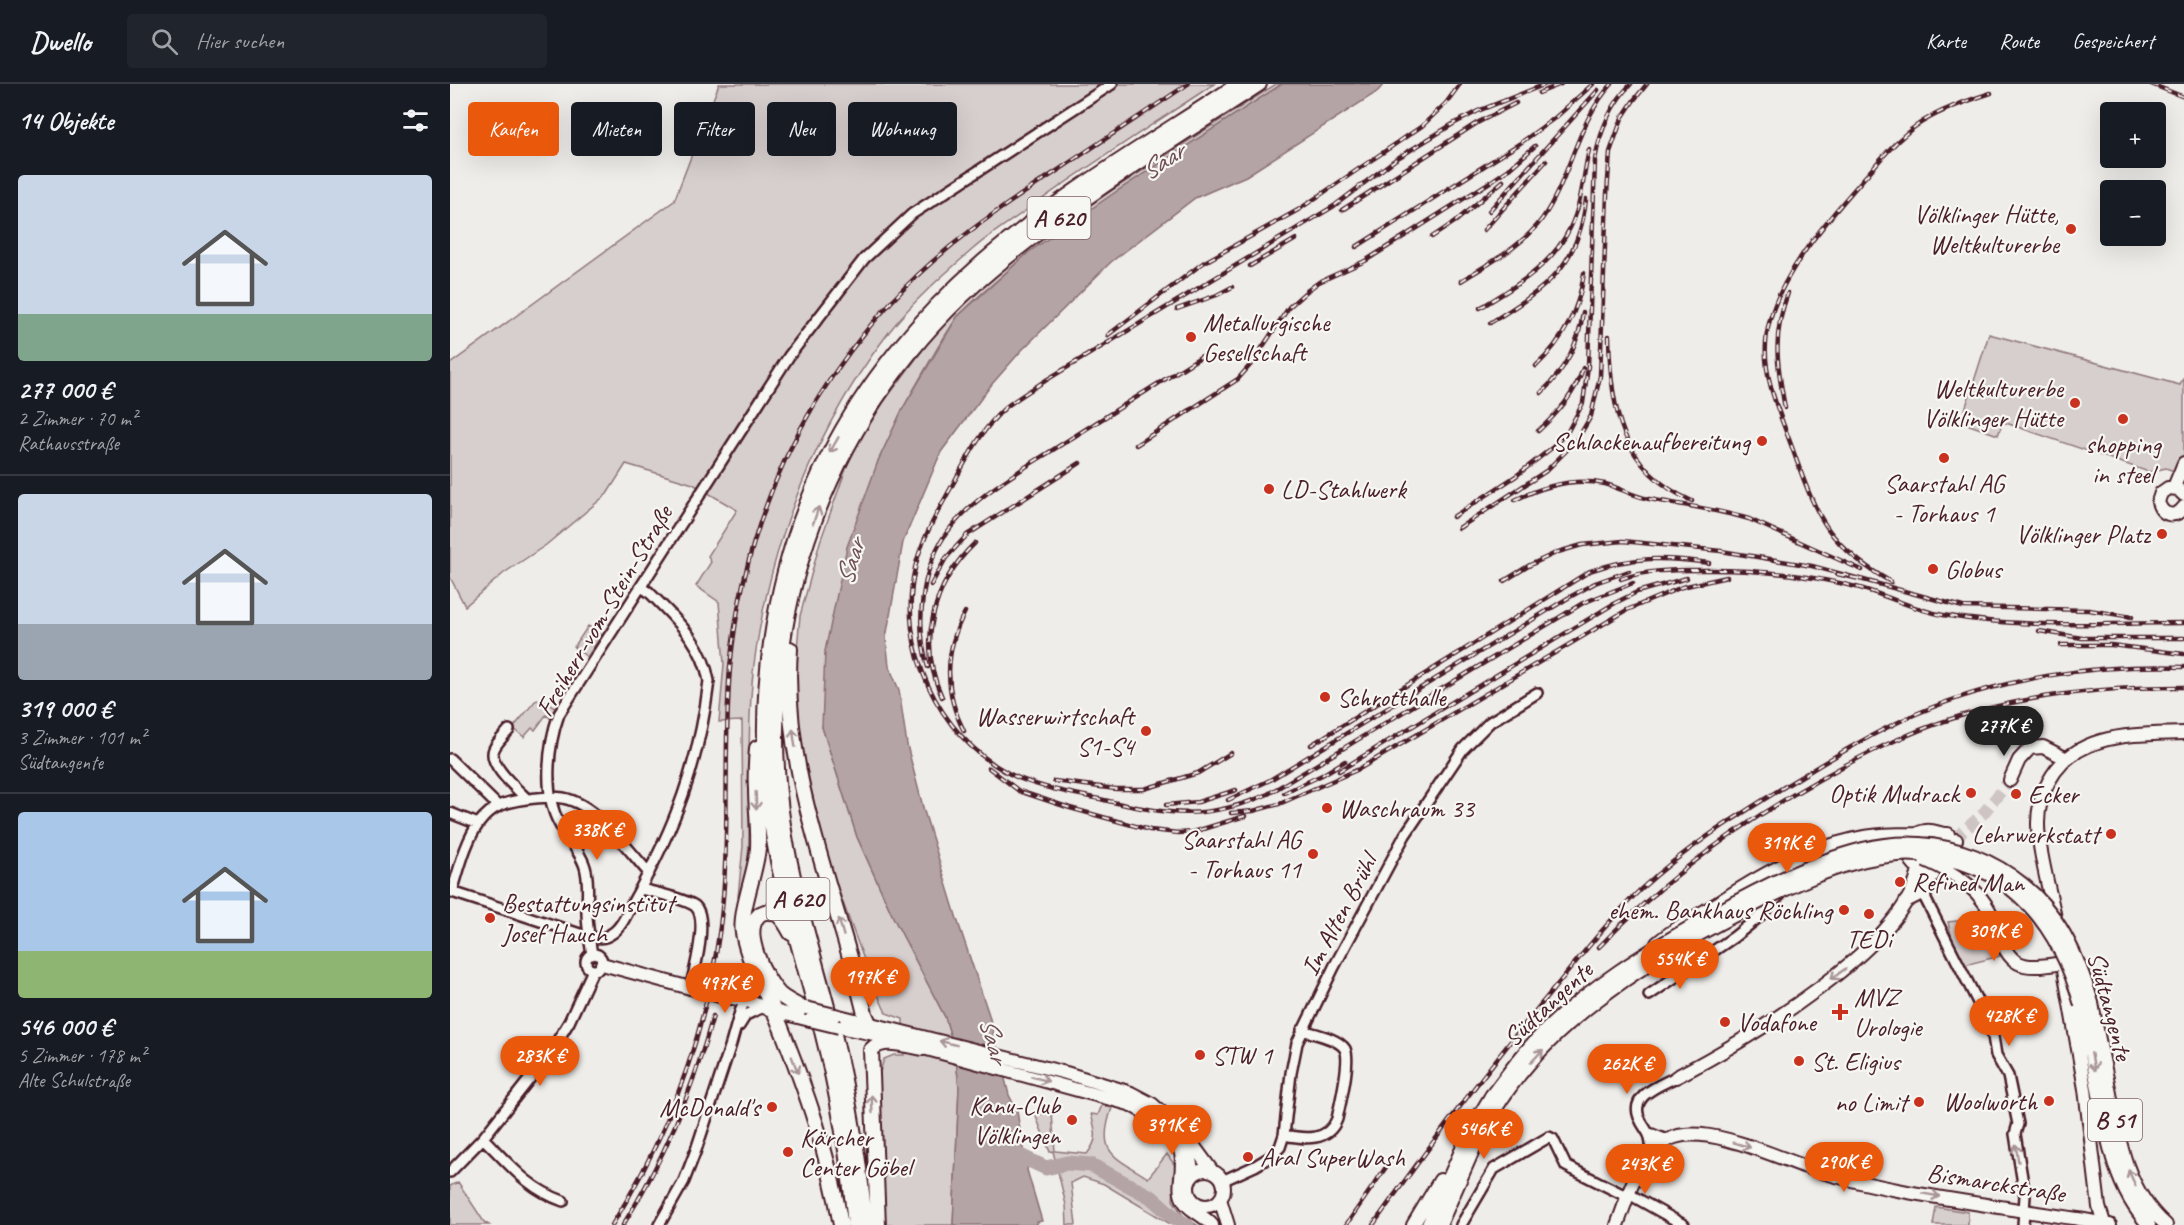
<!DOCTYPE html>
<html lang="de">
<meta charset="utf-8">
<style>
:root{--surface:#171b24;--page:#20242c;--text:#f1f3f6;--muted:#9ea1a6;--line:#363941;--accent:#ea580c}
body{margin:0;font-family:Caveat,sans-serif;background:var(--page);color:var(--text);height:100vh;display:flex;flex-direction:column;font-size:22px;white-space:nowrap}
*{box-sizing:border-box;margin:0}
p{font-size:20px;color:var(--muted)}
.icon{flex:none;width:33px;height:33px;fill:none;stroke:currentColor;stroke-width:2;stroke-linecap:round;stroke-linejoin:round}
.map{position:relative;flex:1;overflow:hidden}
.sheet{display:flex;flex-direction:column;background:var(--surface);width:450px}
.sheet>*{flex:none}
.banner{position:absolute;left:18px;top:18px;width:570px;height:54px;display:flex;gap:12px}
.tools{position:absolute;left:1650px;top:18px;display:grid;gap:12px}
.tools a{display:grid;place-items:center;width:66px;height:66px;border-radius:6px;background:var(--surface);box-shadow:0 6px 24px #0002;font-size:30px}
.price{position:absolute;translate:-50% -51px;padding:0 14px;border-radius:21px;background:var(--accent);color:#fff;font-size:20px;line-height:39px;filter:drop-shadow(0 2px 3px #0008)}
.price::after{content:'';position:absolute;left:50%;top:36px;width:18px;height:14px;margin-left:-9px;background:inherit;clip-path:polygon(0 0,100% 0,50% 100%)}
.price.on{background:#222;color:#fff}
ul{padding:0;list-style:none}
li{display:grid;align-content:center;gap:12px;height:318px;padding:0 18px}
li+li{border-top:2px solid var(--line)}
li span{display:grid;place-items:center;height:186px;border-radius:6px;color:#555}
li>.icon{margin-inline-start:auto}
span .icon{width:108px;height:108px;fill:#fffc;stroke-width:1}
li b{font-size:26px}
h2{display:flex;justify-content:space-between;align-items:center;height:72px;padding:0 18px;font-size:26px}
.pill{padding:0 21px;border-radius:6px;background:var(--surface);box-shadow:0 6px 24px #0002;font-size:21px;line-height:54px}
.pill.on{background:var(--accent);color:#fff}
header{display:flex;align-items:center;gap:36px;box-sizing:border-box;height:84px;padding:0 30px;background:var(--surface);border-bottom:2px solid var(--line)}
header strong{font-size:28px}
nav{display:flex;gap:33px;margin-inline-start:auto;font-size:21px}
.search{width:420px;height:54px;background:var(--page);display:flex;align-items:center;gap:15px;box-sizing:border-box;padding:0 21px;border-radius:6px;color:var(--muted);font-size:22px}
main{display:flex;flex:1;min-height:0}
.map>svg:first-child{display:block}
.green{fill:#d7cfce;stroke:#90777c;stroke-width:1.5}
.water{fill:#b4a4a5;stroke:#8a6f74;stroke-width:1.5}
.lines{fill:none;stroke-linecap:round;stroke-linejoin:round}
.river{stroke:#b4a4a5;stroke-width:15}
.major-tunnel{stroke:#cec4c4;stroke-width:12;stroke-dasharray:12 6;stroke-linecap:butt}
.minor-casing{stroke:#4a1f2b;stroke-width:14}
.major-casing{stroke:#4a1f2b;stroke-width:16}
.highway-casing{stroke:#4a1f2b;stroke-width:18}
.minor{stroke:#f6f6f2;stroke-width:9}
.major{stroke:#f6f6f2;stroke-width:12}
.highway{stroke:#f6f6f2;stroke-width:14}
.rail-casing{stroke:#4a1f2b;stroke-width:4.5}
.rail{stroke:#f6f6f2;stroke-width:2;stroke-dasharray:7;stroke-linecap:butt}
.major-bridge-casing{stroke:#4a1f2b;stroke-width:16;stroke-linecap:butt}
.major-bridge{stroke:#f6f6f2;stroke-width:12}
.oneway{stroke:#a99598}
.poi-dot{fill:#c8321e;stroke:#f6f6f2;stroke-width:2}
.labels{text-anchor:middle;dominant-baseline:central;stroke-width:4.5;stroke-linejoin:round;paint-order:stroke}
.shield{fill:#f6f6f2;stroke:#7e6067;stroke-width:1.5}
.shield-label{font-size:24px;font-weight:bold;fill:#4a1f2b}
.poi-label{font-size:26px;fill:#4a1f2b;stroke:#f6f6f2;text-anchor:start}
.street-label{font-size:26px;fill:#4a1f2b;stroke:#f6f6f2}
.water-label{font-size:27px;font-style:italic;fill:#6f4e56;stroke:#f6f6f2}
</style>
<header>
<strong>Dwello</strong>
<div class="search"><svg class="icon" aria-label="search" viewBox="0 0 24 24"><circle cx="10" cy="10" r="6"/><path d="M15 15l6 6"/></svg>Hier suchen</div>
<nav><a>Karte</a><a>Route</a><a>Gespeichert</a></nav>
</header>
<main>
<section class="sheet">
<h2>14 Objekte<svg class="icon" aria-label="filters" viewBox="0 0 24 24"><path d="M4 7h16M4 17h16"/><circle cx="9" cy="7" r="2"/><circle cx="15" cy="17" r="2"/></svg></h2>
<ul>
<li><span style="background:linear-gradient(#c9d6e8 75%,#7fa58c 0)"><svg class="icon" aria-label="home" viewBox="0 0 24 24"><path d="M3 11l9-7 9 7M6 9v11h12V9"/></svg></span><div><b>277 000 €</b><p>2 Zimmer · 70 m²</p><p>Rathausstraße</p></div></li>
<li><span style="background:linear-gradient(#c9d6e8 70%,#9aa5b1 0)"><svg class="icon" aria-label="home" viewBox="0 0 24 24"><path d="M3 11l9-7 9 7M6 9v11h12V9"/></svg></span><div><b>319 000 €</b><p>3 Zimmer · 101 m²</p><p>Südtangente</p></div></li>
<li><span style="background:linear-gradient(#a9c7e8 75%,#8fb573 0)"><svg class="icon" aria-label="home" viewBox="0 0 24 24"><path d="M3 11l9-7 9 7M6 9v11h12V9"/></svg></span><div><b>546 000 €</b><p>5 Zimmer · 178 m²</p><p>Alte Schulstraße</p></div></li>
</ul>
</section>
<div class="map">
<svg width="1734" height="1141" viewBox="0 0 1734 1141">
<rect width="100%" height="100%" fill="#efedea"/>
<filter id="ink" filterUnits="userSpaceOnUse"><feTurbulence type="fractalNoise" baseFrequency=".0167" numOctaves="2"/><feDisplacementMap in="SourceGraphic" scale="12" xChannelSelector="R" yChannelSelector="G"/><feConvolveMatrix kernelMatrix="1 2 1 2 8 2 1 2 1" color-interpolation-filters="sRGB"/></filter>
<g filter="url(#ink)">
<path class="green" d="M 269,0 L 764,0 C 705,39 645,77 588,118 C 566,134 542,148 522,166 C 493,191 463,217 439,248 C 367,342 324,449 306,566 C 299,611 299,658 299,703 C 299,741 301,776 292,813 L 288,813 L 293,762 L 292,637 L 269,638 L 274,580 L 269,518 L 246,502 L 261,478 L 258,472 L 287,426 L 243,400 L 176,380 L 157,410 L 96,461 L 54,489 L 15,522 L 0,493 L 0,280 L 224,117 Z
M 826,0 L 832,0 L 667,107 L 579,168 L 529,212 L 507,233 L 488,263 L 453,324 L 428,377 L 372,643 L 407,753 L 444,835 L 495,933 L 505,967 L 509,1003 L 503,1141 L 434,1141 L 429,991 L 434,975 L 444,971 L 454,971 L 453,935 L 436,929 L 423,900 L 385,797 L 370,746 L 348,643 L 344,597 L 350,532 L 370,458 L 402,368 L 433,319 L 501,228 L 545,188 L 664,105 Z
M 1539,250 L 1730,301 L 1734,293 L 1734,391 L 1716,384 L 1699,388 L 1553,338 L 1548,351 L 1511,338 Z
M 138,542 L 152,551 L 137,573 L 124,563 Z
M 90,615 L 105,624 L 100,634 L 96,631 L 85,646 L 82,644 L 74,653 L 63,644 L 85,617 Z
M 1536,834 L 1542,854 L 1550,872 L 1515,881 L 1505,866 L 1498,838 Z
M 652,1021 L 662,1024 C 646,1069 663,1072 698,1094 L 717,1070 L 724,1080 L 727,1078 L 723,1116 L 734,1133 L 747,1141 L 722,1141 L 654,1100 L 633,1093 L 621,1099 L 626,1141 L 617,1141 L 616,1121 L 603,1067 L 600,1068 L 585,1030 L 602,1030 L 605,1067 L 637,1070 C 649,1055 646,1048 641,1030 L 648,1031 Z
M 8,1098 L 34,1138 L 39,1141 L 0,1141 L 0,1102 Z
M 1486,1123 L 1518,1128 L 1518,1141 L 1483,1141 Z"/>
<path class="water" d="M 832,0 L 934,0 L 927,8 L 796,92 L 745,114 L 661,178 L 571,267 L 542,300 L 491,368 L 453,458 L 436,554 L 439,582 L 449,606 L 457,661 L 474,727 L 507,835 L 539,931 L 559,1011 L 567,1027 L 573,1065 L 576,1070 L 584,1074 L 585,1079 L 578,1082 L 577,1086 L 592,1137 L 587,1138 L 587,1141 L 503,1141 L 509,1003 L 505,967 L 495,933 L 444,835 L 407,753 L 372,643 L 375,567 L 397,463 L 428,377 L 453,324 L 507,233 L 579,168 L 667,107 Z"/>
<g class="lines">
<path class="river" d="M 566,1070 L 596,1084 L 617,1079 L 641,1081 L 701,1113 L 726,1135 L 737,1141"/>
<path class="major-tunnel" d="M 1506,756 L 1511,749 L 1532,731 L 1560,696"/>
<defs>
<path id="minor" d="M 191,503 L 199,508 C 226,536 252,557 259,597 C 249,680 225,743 184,816 C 178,827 172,844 161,850 C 154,855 147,854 139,853 L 2,808 C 9,786 15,758 29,739 C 42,722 55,718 76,715 C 88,714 101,712 113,714 C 147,720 177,765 199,789
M 59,646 C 54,652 47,658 44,665 C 37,680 67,705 77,715
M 0,675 L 47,721
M 0,729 L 28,740
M 1475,804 L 1476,816 L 1542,946 L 1546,971 L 1558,992 L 1568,1040 L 1565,1050 L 1575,1112 L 1573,1141
M 191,805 C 203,808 236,815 245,822 C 259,834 244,889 240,905
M136 878a8 8 0 1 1 16 0a8 8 0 1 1-16 0Z
M 142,871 C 140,857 137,843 137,829 C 137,816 139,801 136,787 C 133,770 117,755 109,739 C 93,710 98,660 109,630 L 339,272 L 414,175 L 462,130 L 662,0
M 1199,911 L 1284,853 L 1309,833 L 1330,811
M 289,942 L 296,931 L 313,923
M 834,1051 C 855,1055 878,1058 887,1035 C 890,1020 901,977 895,965 C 888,954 864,950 852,946
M 33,1054 C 59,1080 78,1105 113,1117
M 1201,1068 C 1202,1046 1196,1050 1189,1033 C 1180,1011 1211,1001 1226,993
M 0,1088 L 33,1054 L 100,969 L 119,938 L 143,886
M 772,1097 L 805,1082 L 820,1073 L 830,1063 L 834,1051 L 841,989 L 847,959 L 884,883 L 955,751 L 1013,665 L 1040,638 L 1087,609
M 1179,1110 L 1234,1141
M 209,1141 L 234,1097 L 246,1066 L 281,960 L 290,928 L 295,916
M 1011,1141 L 1044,1085 L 1099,1053 L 1103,1055 L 1116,1082 L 1178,1113"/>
<path id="major" d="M 1724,403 L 1734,379
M 1734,411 L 1728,405 L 1718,404 L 1711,409 L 1708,418 C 1712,432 1725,435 1734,423
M 1560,696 L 1569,676 L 1580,664 L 1593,663 L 1615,674
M 1486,786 C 1456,792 1448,752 1475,747 C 1484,745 1490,751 1498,750
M 1456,817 L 1472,809 L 1486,786 L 1497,776 L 1500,766 L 1506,756
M 1606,839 C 1601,811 1592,782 1589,754 C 1586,733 1589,715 1599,697 C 1626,647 1685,651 1734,649
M 1546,842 C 1560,884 1569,886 1613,879
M 1207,859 C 1226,843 1247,832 1268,819 C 1309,792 1355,766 1404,755 C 1424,750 1446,750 1467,750
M 152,880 L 270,912 L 295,916 L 324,927 L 360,936
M 1613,880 L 1635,1005 L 1649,1123 L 1654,1139
M 1642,919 C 1647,947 1653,976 1659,1004 C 1668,1054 1676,1106 1716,1141
M 1631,921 C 1636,947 1642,973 1647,999 C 1656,1048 1663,1104 1699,1141
M 385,931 L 616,989 L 681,1009 L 702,1020 L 732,1046 L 762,1087
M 389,943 L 450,955
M 466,962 L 679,1020 C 707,1035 744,1057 742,1093
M 1226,993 C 1292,959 1459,861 1469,784
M 1201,1051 L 1216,1057
M 730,1066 C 736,1082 726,1103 733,1115 C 738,1126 754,1131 762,1141
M738 1104a18 18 0 1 1 36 0a18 18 0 1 1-36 0Z
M 770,1115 L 778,1141
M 963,1141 L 990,1096
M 978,1141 L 1020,1047 L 1041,1012
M 990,1141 L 1029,1053 L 1050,1018
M 1167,1141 C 1180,1109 1188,1065 1225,1053 C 1259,1042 1322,1071 1356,1083 C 1422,1105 1505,1116 1575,1127 C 1603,1132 1632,1134 1660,1141"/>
<path id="highway" d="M 340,565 C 331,690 387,810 415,930 L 419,939
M 307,664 C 306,677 305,691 306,705 C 306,724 309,744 308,764 C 306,788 289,829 293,849 C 299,882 318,910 330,941 C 356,1006 379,1072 391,1141
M 341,849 C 334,836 326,822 310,830 C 290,847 315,896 330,911 C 336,916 342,919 350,923
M 295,916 L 304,898 L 303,888
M 405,1141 C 399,1076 388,1010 372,947 C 355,881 334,817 323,750 C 303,624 320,488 378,373 C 415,299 471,232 533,178 C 611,110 703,57 789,0
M 415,1141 C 410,1076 398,1010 383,946 C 366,878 344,811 333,741 C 301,534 379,321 541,186 C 624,116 719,59 809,0
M 428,1141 L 421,966 C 433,952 457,962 473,964"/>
</defs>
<use href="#minor" class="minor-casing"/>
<use href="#major" class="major-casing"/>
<use href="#highway" class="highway-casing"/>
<use href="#minor" class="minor"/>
<use href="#major" class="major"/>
<use href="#highway" class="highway"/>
<defs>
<path id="rail" d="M 1096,0 L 1028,27 L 1003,40 L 946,75 L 884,122 L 598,295 C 584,304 569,313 556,323 C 530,346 515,379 498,409 C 485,433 471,457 465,484 C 447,563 487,650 558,689 C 587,704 622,709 654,716 C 716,731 757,737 818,710 L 1133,519 L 1183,499
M 1701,0 L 1734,13
M 1089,9 L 1111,0
M 892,126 L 1027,39 L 1066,19
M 1039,127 L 1148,6
M 1034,146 L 1096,77
M 982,153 L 1006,137 L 1053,97
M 906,163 L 1069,60 L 1106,33 L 1143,0
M 800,182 L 846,155
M 1011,197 C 1039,179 1072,163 1092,135 C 1121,94 1126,38 1162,0
M 1030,224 C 1065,202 1101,183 1120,144 C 1132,120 1133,92 1139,66
M 727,225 L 767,211 L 782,203
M 1040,239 C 1094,205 1129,184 1136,115
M 658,251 L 753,179 L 848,126 L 972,42 L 996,19 L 1010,0
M 1159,252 C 1160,323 1171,386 1242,417
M 1086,282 C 1114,256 1129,226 1134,189
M 1091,309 C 1114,287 1129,260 1133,228
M 1335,324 C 1327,281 1322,251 1338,209
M 1088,347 C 1108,329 1125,310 1133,284
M 686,361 L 788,295 L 802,279 L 839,223 L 858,206 L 869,198 L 915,177 L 1040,98 L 1059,85 L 1085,62
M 1065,416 C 1093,402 1123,393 1155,400 C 1170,404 1183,412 1199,415 C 1232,421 1266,425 1299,435 L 1412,486
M 1003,433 L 1066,392 L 1103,363 L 1118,347 L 1133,319 L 1138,282 L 1145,76 C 1150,47 1160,21 1181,0
M 1009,444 L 1096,387 L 1127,356 L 1141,332 L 1150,292 L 1157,110 L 1160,68 L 1172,34 L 1184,16 L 1197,0
M 1387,490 L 1414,496
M 1171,495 C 1196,486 1222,486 1248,486 C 1303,485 1357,490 1410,504 C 1438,512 1465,526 1493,531 C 1572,545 1654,539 1734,539
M 1054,497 L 1080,481 L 1108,468 L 1132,461 L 1173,457 L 1271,467 L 1362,482 L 1513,523 L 1639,526 L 1682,533
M 1441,498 C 1380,463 1368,436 1345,372 C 1333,336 1313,298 1316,259 C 1319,201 1378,135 1415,93 C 1431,75 1446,56 1466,42 C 1487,27 1516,17 1541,9
M 481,501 L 496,474 L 517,451 L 630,379
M 1589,547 L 1632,554 L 1734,554
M 1611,561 L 1661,561 L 1734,570
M 478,583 C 465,542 471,487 495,451 C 523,412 570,387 609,362 C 657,332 704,302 752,272
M 492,613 C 467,559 483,499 525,459
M 514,647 C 494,609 494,566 515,528
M 861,661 L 1140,487 C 1182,472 1216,473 1259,479
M 539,684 L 569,707 L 620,724 L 700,746 L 729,749 L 743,748 L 795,732
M 889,687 L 1165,519 L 1187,508 L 1237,494
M 604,697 L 666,705 L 694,705 L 748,689 L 781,669
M 834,709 L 872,691 L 895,677
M 778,716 L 820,696 L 1118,514 L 1145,499 L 1179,487
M 716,721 L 748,718 L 786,706
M 781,729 L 803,727 L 829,720 L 909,685 L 1177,526 L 1232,503 L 1277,493
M 1149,863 C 1212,797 1285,743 1365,698 C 1419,667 1474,640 1536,625 C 1601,608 1667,603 1734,603
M 162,1141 C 219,1050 256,949 270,843 C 281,757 273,670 280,584 C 293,444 347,320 442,217 C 491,164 547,126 607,87 C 650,58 694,29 738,0
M 173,1141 C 214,1076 243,1005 263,932
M 896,1141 L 943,1073
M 923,1141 C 980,1061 1039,982 1102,907 C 1131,872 1159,836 1191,805 C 1234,765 1284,734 1334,703 C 1377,677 1420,650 1466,630 C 1549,594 1643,580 1734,583"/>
</defs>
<use href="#rail" class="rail-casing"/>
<use href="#rail" class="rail"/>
<defs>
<path id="major-bridge" d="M 1475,776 C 1507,790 1534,806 1546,842
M 356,924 L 385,931
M 360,936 L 389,943
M 1041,1012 C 1055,994 1068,975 1084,958 C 1135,904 1199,866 1264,830 C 1311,803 1361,778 1413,765 C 1488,746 1570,777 1610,843 C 1625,867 1634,892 1642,919
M 1050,1018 C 1102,938 1188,883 1270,839 C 1322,811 1388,775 1448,771 C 1460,770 1472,771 1484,773 C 1566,784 1610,846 1631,921"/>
</defs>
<use href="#major-bridge" class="major-bridge-casing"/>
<use href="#major-bridge" class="major-bridge"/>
</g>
<defs><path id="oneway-shaft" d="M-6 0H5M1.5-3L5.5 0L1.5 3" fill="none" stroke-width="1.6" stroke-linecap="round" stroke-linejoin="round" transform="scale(1.5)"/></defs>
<g class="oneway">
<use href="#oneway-shaft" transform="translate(384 361) rotate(120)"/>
<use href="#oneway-shaft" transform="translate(366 431) rotate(-71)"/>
<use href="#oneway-shaft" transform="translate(344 654) rotate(-98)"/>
<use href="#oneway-shaft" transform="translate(306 717) rotate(88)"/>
<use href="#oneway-shaft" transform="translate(391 843) rotate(-106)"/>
<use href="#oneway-shaft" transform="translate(1388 890) rotate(144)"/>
<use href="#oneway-shaft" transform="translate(498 959) rotate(-166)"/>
<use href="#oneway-shaft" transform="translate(1087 972) rotate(-47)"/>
<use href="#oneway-shaft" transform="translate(1643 978) rotate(79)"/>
<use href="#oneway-shaft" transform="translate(345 981) rotate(69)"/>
<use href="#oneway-shaft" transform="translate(590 995) rotate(15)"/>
<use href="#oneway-shaft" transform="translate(422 1020) rotate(-93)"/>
<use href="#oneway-shaft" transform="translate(1292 1061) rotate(17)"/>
<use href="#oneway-shaft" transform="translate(1567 1069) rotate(-99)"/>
<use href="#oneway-shaft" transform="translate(1682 1094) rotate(-114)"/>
<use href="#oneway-shaft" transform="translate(1481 1111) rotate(10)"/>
</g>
</g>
<g class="poi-dot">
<circle cx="1621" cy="145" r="6"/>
<circle cx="741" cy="253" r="6"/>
<circle cx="1625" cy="319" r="6"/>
<circle cx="1673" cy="335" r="6"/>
<circle cx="1312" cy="357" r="6"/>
<circle cx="1494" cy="374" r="6"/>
<circle cx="819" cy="405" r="6"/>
<circle cx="1712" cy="450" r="6"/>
<circle cx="1483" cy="485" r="6"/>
<circle cx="875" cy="613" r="6"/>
<circle cx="696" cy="647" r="6"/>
<circle cx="1521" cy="709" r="6"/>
<circle cx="1566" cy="710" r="6"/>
<circle cx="877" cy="724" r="6"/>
<circle cx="1661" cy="750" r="6"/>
<circle cx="863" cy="770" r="6"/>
<circle cx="1450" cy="798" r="6"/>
<circle cx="1394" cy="826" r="6"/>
<circle cx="1419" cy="830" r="6"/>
<circle cx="40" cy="834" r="6"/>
<path d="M1387 919h6v6h6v6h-6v6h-6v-6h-6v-6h6z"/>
<circle cx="1275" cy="938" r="6"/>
<circle cx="750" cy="971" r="6"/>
<circle cx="1349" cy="977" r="6"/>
<circle cx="1599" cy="1017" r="6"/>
<circle cx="1469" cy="1018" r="6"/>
<circle cx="322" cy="1023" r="6"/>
<circle cx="622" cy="1036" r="6"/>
<circle cx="338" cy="1068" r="6"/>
<circle cx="798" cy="1073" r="6"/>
</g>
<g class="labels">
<g class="shield">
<rect x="577.5" y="113" width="63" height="42" rx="4.5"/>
<rect x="316.5" y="794" width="63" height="42" rx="4.5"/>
<rect x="1638" y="1015" width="54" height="42" rx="4.5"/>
</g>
<g class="shield-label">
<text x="609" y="134">A 620</text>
<text x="348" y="815">A 620</text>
<text x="1665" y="1036">B 51</text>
</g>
<g class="poi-label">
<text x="1609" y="130" text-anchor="end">Völklinger Hütte,<tspan x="1609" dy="30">Weltkulturerbe</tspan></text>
<text x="753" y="238">Metallurgische<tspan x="753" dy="30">Gesellschaft</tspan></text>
<text x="1613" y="304" text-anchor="end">Weltkulturerbe<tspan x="1613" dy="30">Völklinger Hütte</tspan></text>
<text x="1300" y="357" text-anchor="end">Schlackenaufbereitung</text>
<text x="1673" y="360" text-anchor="middle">shopping<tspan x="1673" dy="30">in steel</tspan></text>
<text x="1494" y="399" text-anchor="middle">Saarstahl AG<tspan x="1494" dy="30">- Torhaus 1</tspan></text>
<text x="831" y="405">LD-Stahlwerk</text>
<text x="1700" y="450" text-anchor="end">Völklinger Platz</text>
<text x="1495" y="485">Globus</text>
<text x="887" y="613">Schrotthalle</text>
<text x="684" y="632" text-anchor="end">Wasserwirtschaft<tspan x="684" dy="30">S1-S4</tspan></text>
<text x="1509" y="709" text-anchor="end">Optik Mudrack</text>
<text x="1578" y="710">Ecker</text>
<text x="889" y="724">Waschraum 33</text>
<text x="1649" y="750" text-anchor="end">Lehrwerkstatt</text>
<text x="851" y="755" text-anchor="end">Saarstahl AG<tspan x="851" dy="30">- Torhaus 11</tspan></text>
<text x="1462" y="798">Refined Man</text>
<text x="52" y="819">Bestattungsinstitut<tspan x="52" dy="30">Josef Hauch</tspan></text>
<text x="1382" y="826" text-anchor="end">ehem. Bankhaus Röchling</text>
<text x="1419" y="855" text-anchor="middle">TEDi</text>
<text x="1404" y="913">MVZ<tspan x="1404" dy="30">Urologie</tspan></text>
<text x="1287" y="938">Vodafone</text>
<text x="762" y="971">STW 1</text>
<text x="1361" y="977">St. Eligius</text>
<text x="1587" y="1017" text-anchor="end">Woolworth</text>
<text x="1457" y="1018" text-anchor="end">no Limit</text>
<text x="610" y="1021" text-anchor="end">Kanu-Club<tspan x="610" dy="30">Völklingen</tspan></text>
<text x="310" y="1023" text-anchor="end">McDonald's</text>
<text x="350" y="1053">Kärcher<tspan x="350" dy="30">Center Göbel</tspan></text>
<text x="810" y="1073">Aral SuperWash</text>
</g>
<g class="street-label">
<text transform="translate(154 527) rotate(-59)">Freiherr-vom-Stein-Straße</text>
<text transform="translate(889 831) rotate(-62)">Im Alten Brühl</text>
<text transform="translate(1098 920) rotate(-43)">Südtangente</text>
<text transform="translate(1660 922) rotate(75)">Südtangente</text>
<text transform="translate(1546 1099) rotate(9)">Bismarckstraße</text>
</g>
<g class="water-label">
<text transform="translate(712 77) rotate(-33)">Saar</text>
<text transform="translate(400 478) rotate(-73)">Saar</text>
<text transform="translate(544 956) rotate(75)">Saar</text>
</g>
</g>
</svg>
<div class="tools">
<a>+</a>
<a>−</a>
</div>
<b class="price on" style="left:1554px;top:673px">277K €</b>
<b class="price" style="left:147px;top:777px">338K €</b>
<b class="price" style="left:1337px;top:790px">319K €</b>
<b class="price" style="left:1544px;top:878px">309K €</b>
<b class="price" style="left:1230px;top:906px">554K €</b>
<b class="price" style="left:420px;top:924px">197K €</b>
<b class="price" style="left:275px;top:930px">497K €</b>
<b class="price" style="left:1559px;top:963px">428K €</b>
<b class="price" style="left:90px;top:1003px">283K €</b>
<b class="price" style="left:1177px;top:1011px">262K €</b>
<b class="price" style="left:722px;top:1072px">391K €</b>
<b class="price" style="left:1034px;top:1076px">546K €</b>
<b class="price" style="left:1394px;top:1109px">290K €</b>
<b class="price" style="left:1195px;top:1111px">243K €</b>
<div class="banner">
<a class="pill on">Kaufen</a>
<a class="pill">Mieten</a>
<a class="pill">Filter</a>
<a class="pill">Neu</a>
<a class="pill">Wohnung</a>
</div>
</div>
</main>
